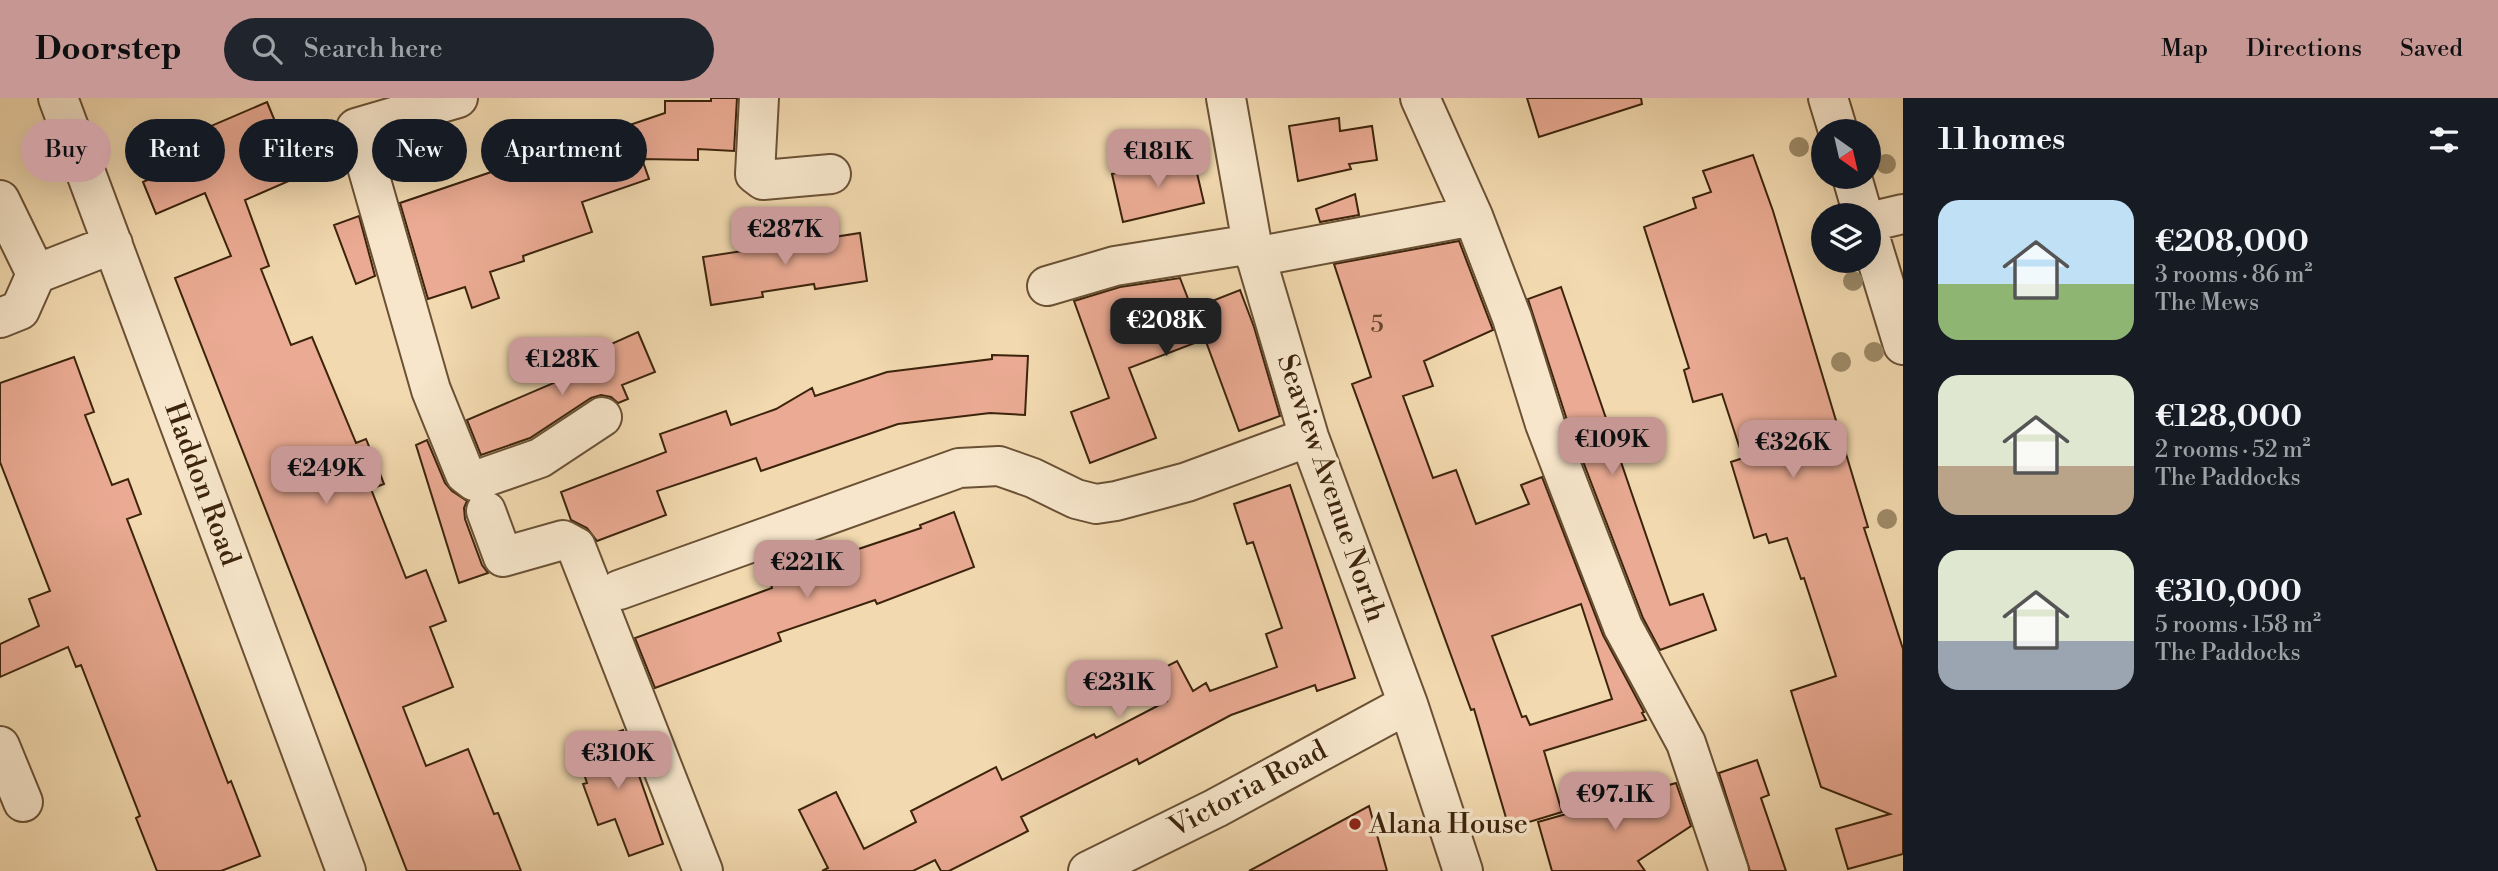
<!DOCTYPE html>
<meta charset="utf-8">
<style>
:root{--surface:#171b24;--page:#20242c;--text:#f1f3f6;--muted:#9ea1a6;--accent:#c59692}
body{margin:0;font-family:"Libre Bodoni",serif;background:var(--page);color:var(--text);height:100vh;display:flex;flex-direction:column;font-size:26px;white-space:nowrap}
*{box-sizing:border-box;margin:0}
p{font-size:23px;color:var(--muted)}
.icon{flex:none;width:38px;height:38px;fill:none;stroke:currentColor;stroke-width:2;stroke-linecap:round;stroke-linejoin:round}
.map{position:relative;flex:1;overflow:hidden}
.drawer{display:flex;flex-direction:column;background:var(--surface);width:595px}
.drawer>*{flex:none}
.top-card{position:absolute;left:21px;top:21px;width:665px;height:63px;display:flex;gap:14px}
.needle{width:46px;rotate:146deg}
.buttons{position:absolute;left:1811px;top:21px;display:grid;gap:14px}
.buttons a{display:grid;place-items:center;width:70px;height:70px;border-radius:50%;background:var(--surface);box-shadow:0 7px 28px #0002;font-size:35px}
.price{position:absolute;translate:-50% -60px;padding:0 16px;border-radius:14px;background:var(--accent);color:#111;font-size:23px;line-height:46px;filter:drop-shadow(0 2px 4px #0008)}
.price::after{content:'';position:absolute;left:50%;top:42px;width:21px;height:16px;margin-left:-10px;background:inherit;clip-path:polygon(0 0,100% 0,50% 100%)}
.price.on{background:#222;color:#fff}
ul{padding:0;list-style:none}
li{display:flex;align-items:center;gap:21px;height:175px;padding:0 35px}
li span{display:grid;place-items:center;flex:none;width:196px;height:140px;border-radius:21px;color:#555}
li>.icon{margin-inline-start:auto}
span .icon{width:84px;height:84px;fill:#fffc;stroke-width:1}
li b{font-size:30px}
h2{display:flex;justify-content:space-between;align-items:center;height:84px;padding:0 35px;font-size:30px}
.chip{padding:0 24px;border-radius:32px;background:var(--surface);box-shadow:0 7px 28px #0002;font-size:24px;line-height:63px}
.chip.on{background:var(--accent);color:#111}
header{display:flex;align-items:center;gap:42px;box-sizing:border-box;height:98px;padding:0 35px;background:var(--accent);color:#111}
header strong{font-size:33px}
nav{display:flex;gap:38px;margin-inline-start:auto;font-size:24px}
.search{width:490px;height:63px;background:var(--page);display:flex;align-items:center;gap:18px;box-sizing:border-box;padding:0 24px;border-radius:38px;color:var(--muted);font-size:26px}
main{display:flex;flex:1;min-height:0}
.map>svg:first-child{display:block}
.building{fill:#eaaa93;stroke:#3c240c;stroke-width:2;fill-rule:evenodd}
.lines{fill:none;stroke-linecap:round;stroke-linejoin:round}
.minor-casing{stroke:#6a5135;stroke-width:42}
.minor{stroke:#f7e6cb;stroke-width:38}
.tree{fill:#9e8b68}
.poi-dot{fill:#8f2418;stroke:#f7e6cb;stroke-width:2.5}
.labels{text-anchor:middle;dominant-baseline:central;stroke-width:7;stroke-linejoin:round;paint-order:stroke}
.number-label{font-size:24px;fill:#68462e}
.street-label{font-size:28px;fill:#3c240c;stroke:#f7e6cb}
.poi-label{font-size:28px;fill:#3c240c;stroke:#f7e6cb;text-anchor:start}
</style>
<header>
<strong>Doorstep</strong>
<div class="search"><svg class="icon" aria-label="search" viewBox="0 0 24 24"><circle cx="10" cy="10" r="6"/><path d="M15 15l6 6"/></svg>Search here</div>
<nav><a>Map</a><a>Directions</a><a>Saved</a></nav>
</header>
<main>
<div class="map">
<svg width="1903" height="773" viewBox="0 0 1903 773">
<rect width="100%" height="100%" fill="#f2d9af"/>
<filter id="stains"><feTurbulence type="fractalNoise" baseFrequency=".00286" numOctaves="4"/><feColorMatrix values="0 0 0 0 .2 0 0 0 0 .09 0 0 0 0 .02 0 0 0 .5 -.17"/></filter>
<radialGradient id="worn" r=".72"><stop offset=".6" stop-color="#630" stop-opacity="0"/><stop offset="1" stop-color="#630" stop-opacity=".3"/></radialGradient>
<path class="building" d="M 711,0 L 737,0 L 734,53 L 698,51 L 698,62 L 642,61 L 649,81 L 582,104 L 592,134 L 523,158 L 524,163 L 490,174 L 499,200 L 472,210 L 465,189 L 428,201 L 400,105 L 665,15 L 665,3 L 711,3 Z
M 1527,0 L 1641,0 L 1642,6 L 1539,39 Z
M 267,4 L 298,79 L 245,102 L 269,168 L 261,171 L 291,247 L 312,239 L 356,345 L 366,341 L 384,386 L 371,391 L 406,480 L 426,472 L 446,523 L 430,529 L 453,589 L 403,609 L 426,668 L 468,651 L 494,716 L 498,715 L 521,773 L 407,773 L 175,180 L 231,158 L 205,95 L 156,116 L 143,84 L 164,74 L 155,52 Z
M 1339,20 L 1340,33 L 1372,28 L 1377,62 L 1349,66 L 1351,71 L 1298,83 L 1289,28 Z
M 1753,57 L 1773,113 L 1868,429 L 1864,430 L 1903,551 L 1903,756 L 1848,771 L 1836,731 L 1890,716 L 1821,689 L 1791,593 L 1836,578 L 1804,480 L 1801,481 L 1787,440 L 1769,445 L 1766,436 L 1754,440 L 1731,364 L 1743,360 L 1722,296 L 1693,304 L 1684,272 L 1689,270 L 1644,129 L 1696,110 L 1693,100 L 1711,94 L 1703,73 Z
M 1193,58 L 1204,105 L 1123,124 L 1112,76 Z
M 1355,96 L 1359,117 L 1320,124 L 1316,111 Z
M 359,118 L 375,178 L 356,186 L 334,127 Z
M 860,135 L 867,183 L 815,191 L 814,186 L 762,194 L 763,199 L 711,207 L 703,159 L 756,151 L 755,146 L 807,138 L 808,143 Z
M 1459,143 L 1493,232 L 1424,263 L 1433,288 L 1403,298 L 1433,380 L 1456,372 L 1476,426 L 1529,406 L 1521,387 L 1542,379 L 1603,537 L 1644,614 L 1642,615 L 1646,622 L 1544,653 L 1562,714 L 1509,730 L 1474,611 L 1471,612 L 1352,286 L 1371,279 L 1334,166 ZM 1581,506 L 1612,601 L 1530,627 L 1526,618 L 1522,619 L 1492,538 Z
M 1180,180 L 1192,211 L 1240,192 L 1254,229 L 1280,318 L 1239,333 L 1205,241 L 1129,270 L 1156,340 L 1090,365 L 1071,314 L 1109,300 L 1074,203 L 1120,189 Z
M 1561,189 L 1670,507 L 1703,496 L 1716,532 L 1660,552 L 1643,520 L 1566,319 L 1528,201 Z
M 638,234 L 655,274 L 622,287 L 628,301 L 618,305 L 611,299 L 601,297 L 591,300 L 530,340 L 481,357 L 467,322 L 605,263 L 600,251 Z
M 992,257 L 1028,258 L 1025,317 L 990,315 L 898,326 L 761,373 L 756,360 L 657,393 L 666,417 L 597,443 L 587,430 L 571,422 L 561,394 L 666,354 L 660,336 L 726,313 L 731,327 L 776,311 L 812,290 L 815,298 L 887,274 L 992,261 Z
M 74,259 L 94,314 L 85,317 L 112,387 L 128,381 L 141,416 L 127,421 L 228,685 L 231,683 L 260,758 L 221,773 L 157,773 L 136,720 L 140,718 L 81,567 L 76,569 L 68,549 L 0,579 L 0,546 L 39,528 L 29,501 L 50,493 L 0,364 L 0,285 Z
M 427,342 L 445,385 L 452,393 L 467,403 L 464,410 L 465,421 L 482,467 L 488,475 L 459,485 L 416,347 Z
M 1290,387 L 1355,580 L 1317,593 L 1315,587 L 1231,617 L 1139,666 L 1137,661 L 1021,719 L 1028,733 L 949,773 L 941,773 L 935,762 L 913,773 L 822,773 L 828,770 L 799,712 L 836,694 L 864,751 L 916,724 L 911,713 L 996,669 L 1002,682 L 1094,636 L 1096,640 L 1167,603 L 1152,576 L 1177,563 L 1193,593 L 1206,585 L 1210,593 L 1277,569 L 1266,536 L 1282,530 L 1253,444 L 1247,446 L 1234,406 Z
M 954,414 L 974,469 L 877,506 L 875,502 L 778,535 L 781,543 L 655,590 L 635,540 L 772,490 L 769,481 L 921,430 L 920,427 Z
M 623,632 L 663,746 L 629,758 L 615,721 L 598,727 L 583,686 L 587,685 L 575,649 Z
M 1757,662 L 1769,697 L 1761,700 L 1786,773 L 1750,773 L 1719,675 Z
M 1676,685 L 1691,728 L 1638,763 L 1645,773 L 1552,773 L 1538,724 Z
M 1369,708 L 1387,773 L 1249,773 Z"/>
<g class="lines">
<defs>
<path id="minor" d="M 58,0 L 346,773
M 458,0 L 356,30 L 431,292 L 465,376 L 474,383 L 540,360 L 602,319
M 759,0 L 755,76 L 763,82 L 831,76
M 1226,0 L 1252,146 L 1309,339 L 1408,606 L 1463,773
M 1420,0 L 1473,118 L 1512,220 L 1545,326 L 1623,529 L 1686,645 L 1729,773
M 1828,0 L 1838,33
M 1852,79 L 1863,117
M 0,102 L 36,176 L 113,146
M 1869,124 L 1903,116
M 1869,136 L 1903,247
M 1255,159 L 1473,118
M 1047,188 L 1115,168 L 1252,146
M 0,220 L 20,212 L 36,176
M 486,413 L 503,459 L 563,442 L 576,449 L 703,773
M 619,492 L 959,370 L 999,368 L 1033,380 L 1076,401 L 1096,406 L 1116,403 L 1187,384 L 1309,339
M 0,648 L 23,704
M 1088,773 L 1216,710 L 1408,606"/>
</defs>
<use href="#minor" class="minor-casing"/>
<use href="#minor" class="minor"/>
</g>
<g class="tree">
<circle cx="1799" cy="49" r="10"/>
<circle cx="1886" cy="66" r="10"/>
<circle cx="1853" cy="183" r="10"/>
<circle cx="1874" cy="254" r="10"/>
<circle cx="1841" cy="264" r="10"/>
<circle cx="1887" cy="421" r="10"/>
</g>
<circle class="poi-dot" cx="1355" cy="726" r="7"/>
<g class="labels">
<g class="number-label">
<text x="1377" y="227">5</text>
</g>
<g class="street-label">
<text transform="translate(202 386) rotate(70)">Haddon Road</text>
<text transform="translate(1331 390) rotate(71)">Seaview Avenue North</text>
<text transform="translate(1248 691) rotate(-28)">Victoria Road</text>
</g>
<g class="poi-label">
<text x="1369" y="726">Alana House</text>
</g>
</g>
<rect width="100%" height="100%" filter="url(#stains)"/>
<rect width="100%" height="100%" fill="url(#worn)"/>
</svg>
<div class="buttons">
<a><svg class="needle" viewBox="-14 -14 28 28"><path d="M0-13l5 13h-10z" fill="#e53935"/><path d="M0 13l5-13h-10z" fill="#9ea1a6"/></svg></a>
<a><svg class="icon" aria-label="layers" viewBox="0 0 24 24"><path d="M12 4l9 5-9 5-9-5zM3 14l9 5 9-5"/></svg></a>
</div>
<b class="price" style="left:1158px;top:91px">€181K</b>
<b class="price" style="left:785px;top:169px">€287K</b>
<b class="price on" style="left:1166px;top:260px">€208K</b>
<b class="price" style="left:562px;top:299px">€128K</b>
<b class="price" style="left:1612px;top:379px">€109K</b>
<b class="price" style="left:1793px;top:382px">€326K</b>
<b class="price" style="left:326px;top:408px">€249K</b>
<b class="price" style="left:807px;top:502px">€221K</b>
<b class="price" style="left:1119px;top:622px">€231K</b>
<b class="price" style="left:618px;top:693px">€310K</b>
<b class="price" style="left:1615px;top:734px">€97.1K</b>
<div class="top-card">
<a class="chip on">Buy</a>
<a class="chip">Rent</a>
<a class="chip">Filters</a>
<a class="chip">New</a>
<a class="chip">Apartment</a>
</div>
</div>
<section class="drawer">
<h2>11 homes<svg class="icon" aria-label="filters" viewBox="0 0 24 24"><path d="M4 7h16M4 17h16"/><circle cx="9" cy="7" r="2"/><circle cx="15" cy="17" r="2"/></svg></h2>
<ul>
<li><span style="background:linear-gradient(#bfe0f5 60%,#8fb573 0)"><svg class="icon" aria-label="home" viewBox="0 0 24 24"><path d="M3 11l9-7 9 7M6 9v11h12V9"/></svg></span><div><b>€208,000</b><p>3 rooms · 86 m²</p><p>The Mews</p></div></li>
<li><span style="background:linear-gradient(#dfe7d0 65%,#b9a48a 0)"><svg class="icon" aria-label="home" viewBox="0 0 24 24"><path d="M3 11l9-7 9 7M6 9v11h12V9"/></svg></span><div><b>€128,000</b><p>2 rooms · 52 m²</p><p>The Paddocks</p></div></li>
<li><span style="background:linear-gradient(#dfe7d0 65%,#9aa5b1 0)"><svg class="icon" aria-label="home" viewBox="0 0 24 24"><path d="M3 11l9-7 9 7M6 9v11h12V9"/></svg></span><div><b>€310,000</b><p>5 rooms · 158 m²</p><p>The Paddocks</p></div></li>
</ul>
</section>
</main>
